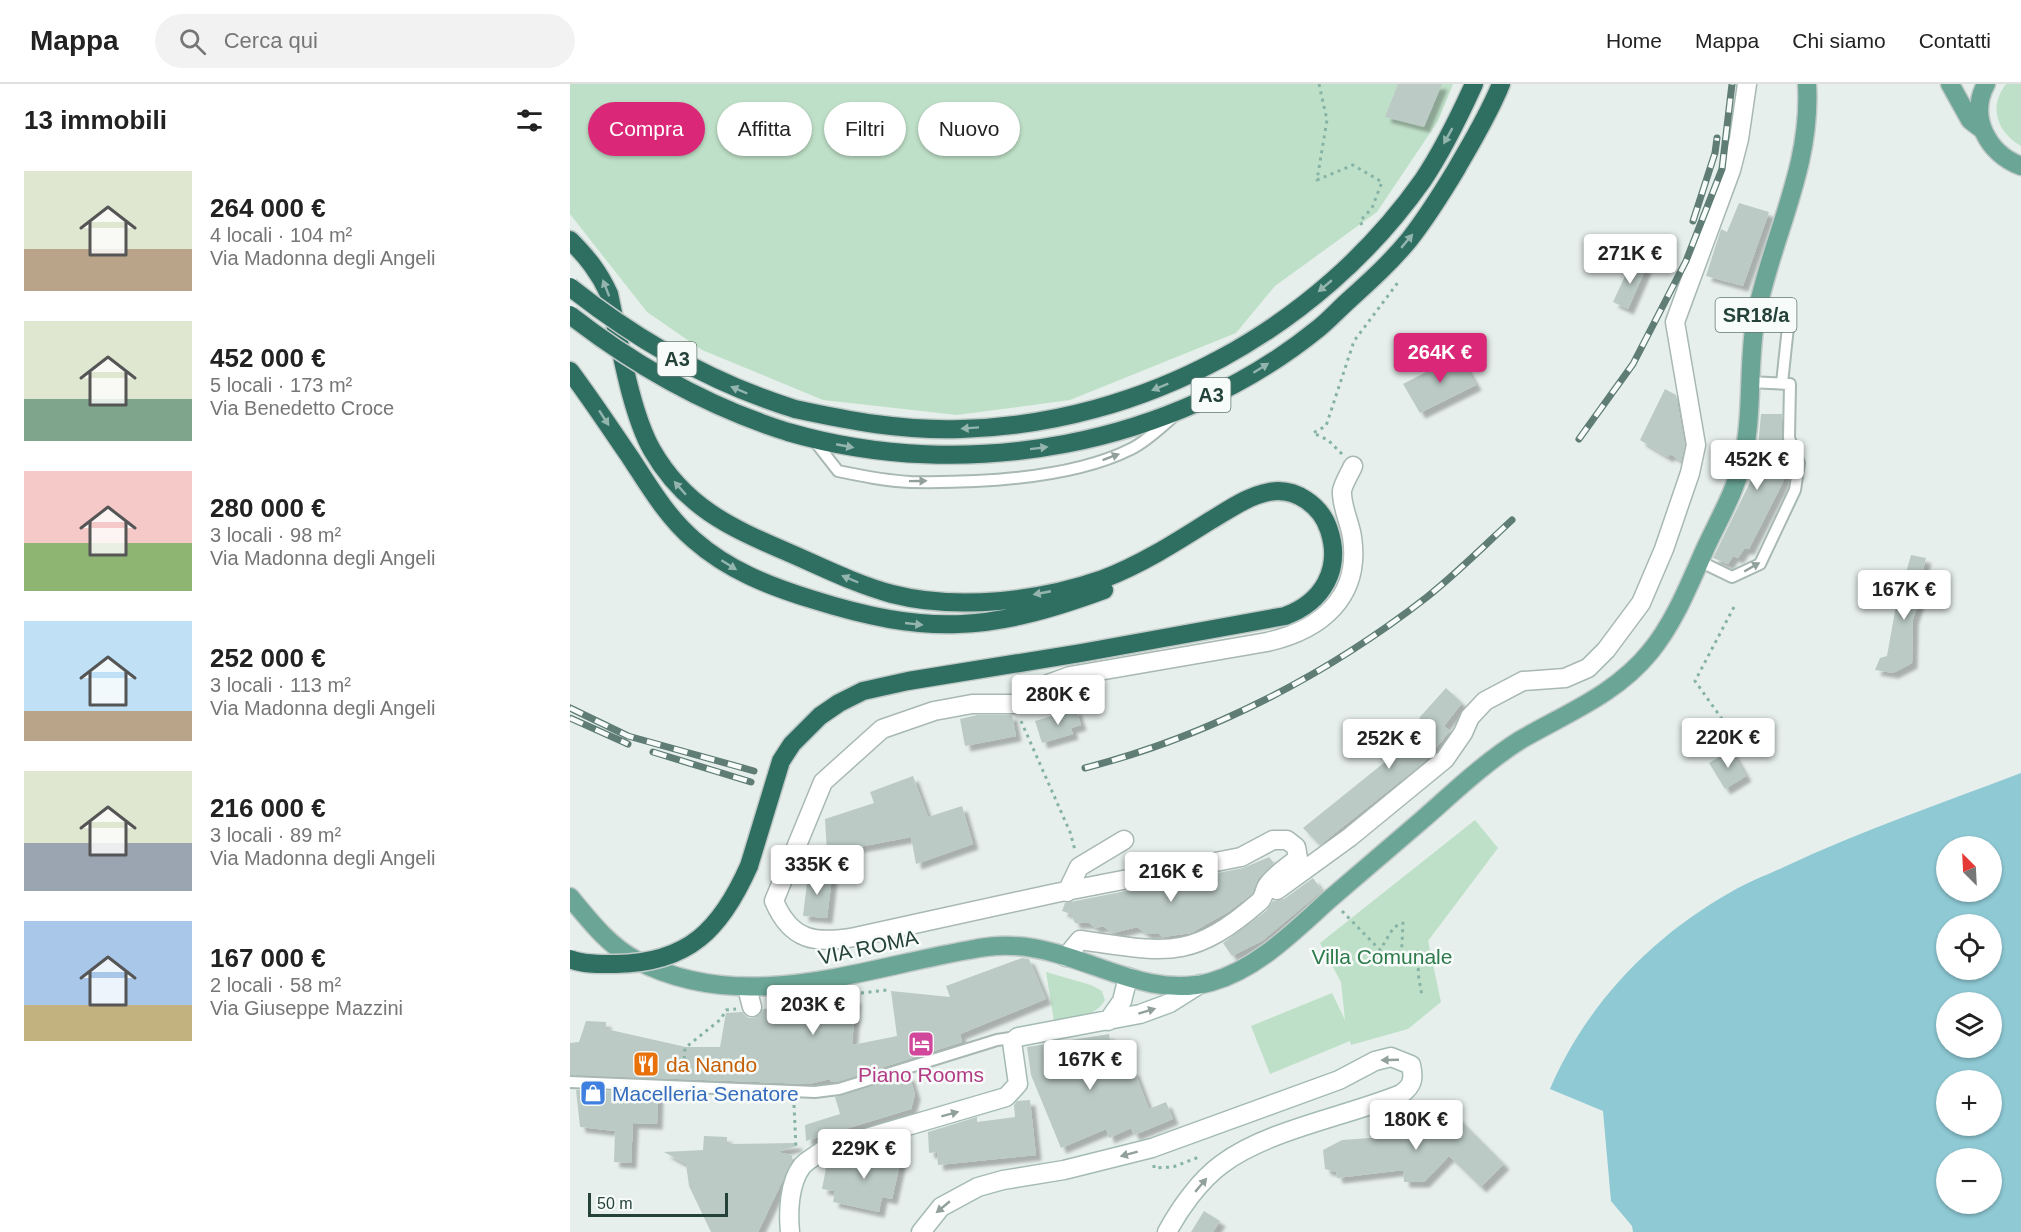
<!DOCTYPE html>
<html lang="it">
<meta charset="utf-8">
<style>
:root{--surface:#fff;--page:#f2f2f2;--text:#222;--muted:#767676;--line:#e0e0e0;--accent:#db2777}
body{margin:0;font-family:Helvetica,sans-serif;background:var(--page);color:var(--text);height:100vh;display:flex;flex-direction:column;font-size:22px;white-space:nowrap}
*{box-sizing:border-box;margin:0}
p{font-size:20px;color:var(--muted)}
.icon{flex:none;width:33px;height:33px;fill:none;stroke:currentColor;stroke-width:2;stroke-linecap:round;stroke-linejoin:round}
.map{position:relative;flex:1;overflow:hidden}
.details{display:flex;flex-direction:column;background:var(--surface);width:570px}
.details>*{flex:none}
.top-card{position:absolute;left:18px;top:18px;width:570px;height:54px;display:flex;gap:12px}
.needle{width:39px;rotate:336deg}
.buttons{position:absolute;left:1366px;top:752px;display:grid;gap:12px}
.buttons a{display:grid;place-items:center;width:66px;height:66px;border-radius:50%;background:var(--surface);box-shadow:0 2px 4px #0004;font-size:30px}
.scale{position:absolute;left:18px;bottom:15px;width:140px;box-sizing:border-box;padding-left:6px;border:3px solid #24423a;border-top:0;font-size:16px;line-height:21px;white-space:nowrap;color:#24423a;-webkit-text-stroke:4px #f7fbf9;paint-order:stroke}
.price{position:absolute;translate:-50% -51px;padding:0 14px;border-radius:6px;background:#fff;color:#222;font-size:20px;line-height:39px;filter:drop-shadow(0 2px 3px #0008)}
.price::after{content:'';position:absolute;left:50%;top:36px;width:18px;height:14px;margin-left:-9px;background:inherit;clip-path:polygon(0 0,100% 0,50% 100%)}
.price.current{background:var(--accent);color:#fff}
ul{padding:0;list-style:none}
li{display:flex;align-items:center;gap:18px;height:150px;padding:0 24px}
li span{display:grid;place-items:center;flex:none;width:168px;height:120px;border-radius:0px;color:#555}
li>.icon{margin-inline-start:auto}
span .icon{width:72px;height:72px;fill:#fffc;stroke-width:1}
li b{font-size:26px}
h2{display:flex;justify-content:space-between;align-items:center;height:72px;padding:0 24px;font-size:26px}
.chip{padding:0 21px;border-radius:27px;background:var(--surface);box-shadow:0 2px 4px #0004;font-size:21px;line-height:54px}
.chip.current{background:var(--accent);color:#fff}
header{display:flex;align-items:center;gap:36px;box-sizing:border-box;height:84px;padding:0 30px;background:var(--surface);border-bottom:2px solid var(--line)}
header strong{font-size:28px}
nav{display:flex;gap:33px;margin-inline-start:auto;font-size:21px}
.search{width:420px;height:54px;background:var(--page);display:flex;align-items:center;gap:15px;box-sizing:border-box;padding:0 21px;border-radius:33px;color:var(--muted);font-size:22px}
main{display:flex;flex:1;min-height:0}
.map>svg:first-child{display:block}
.green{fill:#bfe0c8}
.water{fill:#8ec9d4;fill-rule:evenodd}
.building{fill:#bbcac4;filter:url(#shadow)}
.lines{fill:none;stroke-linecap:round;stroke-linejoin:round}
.lane-casing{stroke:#a8b8b2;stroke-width:14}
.street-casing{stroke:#a8b8b2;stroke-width:21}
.secondary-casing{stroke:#a4bbb3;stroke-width:21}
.primary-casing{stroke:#c2cac8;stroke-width:21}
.highway-casing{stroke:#c2cac8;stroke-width:21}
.path{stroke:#86b3a5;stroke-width:3;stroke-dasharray:3 4.5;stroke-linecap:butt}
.lane{stroke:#fff;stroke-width:10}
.street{stroke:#fff;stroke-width:18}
.secondary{stroke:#fff;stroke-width:18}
.primary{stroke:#6aa596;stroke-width:18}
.highway{stroke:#2f6f62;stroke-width:18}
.rail-casing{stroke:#5f7d75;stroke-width:7}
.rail{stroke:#f7fbf9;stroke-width:4.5;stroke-dasharray:14;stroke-linecap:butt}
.highway-bridge-casing{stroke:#c2cac8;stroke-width:21;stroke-linecap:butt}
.highway-bridge{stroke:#2f6f62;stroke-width:18}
.oneway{fill:#93b5ae}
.oneway2{fill:#92a09c}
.labels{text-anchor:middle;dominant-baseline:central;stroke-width:5;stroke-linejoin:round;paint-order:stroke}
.shield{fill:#f7fbf9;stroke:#637a73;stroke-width:1.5}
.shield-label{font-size:20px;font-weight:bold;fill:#24423a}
.street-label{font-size:21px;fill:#24423a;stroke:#f7fbf9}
.park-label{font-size:21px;fill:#2d7a4b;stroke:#f7fbf9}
.food-label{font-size:21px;fill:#c56008;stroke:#f7fbf9;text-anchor:start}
.hotel-label{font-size:21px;fill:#b23c85;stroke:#f7fbf9}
.shop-label{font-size:21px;fill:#366cbe;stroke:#f7fbf9;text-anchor:start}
</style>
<header>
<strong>Mappa</strong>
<div class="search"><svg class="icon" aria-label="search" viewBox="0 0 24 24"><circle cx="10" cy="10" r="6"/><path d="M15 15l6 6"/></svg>Cerca qui</div>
<nav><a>Home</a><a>Mappa</a><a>Chi siamo</a><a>Contatti</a></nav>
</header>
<main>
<section class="details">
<h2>13 immobili<svg class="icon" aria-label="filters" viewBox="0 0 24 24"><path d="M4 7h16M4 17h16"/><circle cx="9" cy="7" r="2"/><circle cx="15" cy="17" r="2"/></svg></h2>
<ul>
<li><span style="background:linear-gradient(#dfe7d0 65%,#b9a48a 0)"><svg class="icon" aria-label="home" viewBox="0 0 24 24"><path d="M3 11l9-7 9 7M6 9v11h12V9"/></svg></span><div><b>264 000 €</b><p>4 locali · 104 m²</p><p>Via Madonna degli Angeli</p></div></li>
<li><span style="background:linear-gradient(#dfe7d0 65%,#7fa58c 0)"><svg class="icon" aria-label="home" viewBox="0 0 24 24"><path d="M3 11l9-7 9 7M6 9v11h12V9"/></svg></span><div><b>452 000 €</b><p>5 locali · 173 m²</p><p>Via Benedetto Croce</p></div></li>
<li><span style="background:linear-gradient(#f6c9c9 60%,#8fb573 0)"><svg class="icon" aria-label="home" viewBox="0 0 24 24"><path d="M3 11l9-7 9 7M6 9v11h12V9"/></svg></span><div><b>280 000 €</b><p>3 locali · 98 m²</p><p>Via Madonna degli Angeli</p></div></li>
<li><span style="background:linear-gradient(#bfe0f5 75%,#b9a48a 0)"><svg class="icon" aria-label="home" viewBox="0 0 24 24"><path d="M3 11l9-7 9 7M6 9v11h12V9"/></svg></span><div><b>252 000 €</b><p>3 locali · 113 m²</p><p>Via Madonna degli Angeli</p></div></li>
<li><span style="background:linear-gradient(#dfe7d0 60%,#9aa5b1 0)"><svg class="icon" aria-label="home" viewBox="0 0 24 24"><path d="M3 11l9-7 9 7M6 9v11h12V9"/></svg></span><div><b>216 000 €</b><p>3 locali · 89 m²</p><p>Via Madonna degli Angeli</p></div></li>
<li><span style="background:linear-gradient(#a9c7e8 70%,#c2b280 0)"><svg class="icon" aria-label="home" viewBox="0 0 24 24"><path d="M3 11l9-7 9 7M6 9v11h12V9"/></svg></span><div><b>167 000 €</b><p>2 locali · 58 m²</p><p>Via Giuseppe Mazzini</p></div></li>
</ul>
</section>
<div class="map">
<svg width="1451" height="1148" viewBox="0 0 1451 1148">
<defs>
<filter id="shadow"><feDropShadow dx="5.5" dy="5.5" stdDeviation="1.5" flood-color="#0004"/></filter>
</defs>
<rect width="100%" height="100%" fill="#e6efeb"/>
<path class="green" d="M 0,0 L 883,0 L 868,37 L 807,128 L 705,202 L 666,249 L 500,316 L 387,331 L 253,316 L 132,266 L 77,228 L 0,130 Z
M 1436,0 L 1451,0 L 1451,62 C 1427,48 1418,23 1436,0 Z
M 905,736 L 928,764 L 858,857 L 871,918 L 838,945 L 781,961 L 780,957 L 700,990 L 681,942 L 762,909 L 775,936 L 771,898 L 750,859 Z
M 476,888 L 521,901 L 532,907 L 535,916 C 525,934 503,933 484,937 Z"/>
<path class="water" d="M 1451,689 L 1451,1148 L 1063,1148 L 1062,1142 L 1041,1117 L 1033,1027 L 980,1005 C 1016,921 1081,853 1161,808 C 1178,798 1197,791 1214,783 C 1291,747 1372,719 1451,689 ZM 1377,762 L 1422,762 L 1422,807 L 1377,807 ZM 1377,840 L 1422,840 L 1422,885 L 1377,885 ZM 1377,918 L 1422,918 L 1422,963 L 1377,963 ZM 1377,996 L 1422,996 L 1422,1041 L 1377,1041 ZM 1377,1074 L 1422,1074 L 1422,1119 L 1377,1119 Z"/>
<path class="building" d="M 828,0 L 872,0 L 854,43 L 815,33 Z
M 1169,119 L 1199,128 L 1173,202 L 1136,192 L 1151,145 L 1157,148 Z
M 1062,177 L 1076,184 L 1058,225 L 1043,218 Z
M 889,271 L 906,301 L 850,329 L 833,300 Z
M 1095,305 L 1106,311 L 1115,361 L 1111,377 L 1100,370 L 1098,373 L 1070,356 Z
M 1191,330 L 1212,330 L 1212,376 L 1217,377 L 1213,398 L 1179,465 L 1174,465 L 1168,474 L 1163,472 L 1158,480 L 1143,474 L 1186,386 Z
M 1341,471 L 1356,474 L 1345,517 L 1349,517 L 1343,535 L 1342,579 L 1323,589 L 1305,586 L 1310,574 L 1317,572 L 1325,527 Z
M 876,604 L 892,619 L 874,642 L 880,647 L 853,679 L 750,761 L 733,744 L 841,657 L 837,654 L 852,636 L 849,634 Z
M 506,625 L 511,641 L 501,644 L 503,650 L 472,659 L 465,637 Z
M 407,631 L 442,631 L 446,652 L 395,662 L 390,635 Z
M 1161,666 L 1176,692 L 1155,705 L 1139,679 Z
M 343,692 L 358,733 L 392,722 L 403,760 L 346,780 L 341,753 L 257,769 L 255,735 L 304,719 L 300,708 Z
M 699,773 L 704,779 L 688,795 L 682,810 L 658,828 L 621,849 L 593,853 L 588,849 L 577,850 L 567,843 L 543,849 L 533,842 L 526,844 L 519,839 L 505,839 L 501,830 L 492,827 L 495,819 L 673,784 Z
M 238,790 L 262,793 L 257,834 L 233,832 Z
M 743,794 L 752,807 L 692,857 L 662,872 L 653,859 L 696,827 L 703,817 L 714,815 Z
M 452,874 L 459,875 L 476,915 L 390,950 L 392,958 L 267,998 L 261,998 L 260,995 L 239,1000 L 0,991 L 0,959 L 9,958 L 16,937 L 36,938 L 36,945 L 116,963 L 150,963 L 156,929 L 172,928 L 178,934 L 184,934 L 193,925 L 286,914 L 282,961 L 327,952 L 321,907 L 380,913 L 376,902 Z
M 539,950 L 546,992 L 564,986 L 579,1025 L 596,1018 L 603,1035 L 564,1051 L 561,1044 L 539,1054 L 536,1045 L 491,1064 L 461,991 L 457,963 Z
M 339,991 L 345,1010 L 341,1025 L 236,1057 L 235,1041 L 270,1030 L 265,1013 Z
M 6,1006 L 88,1009 L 87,1040 L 63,1039 L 61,1079 L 44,1078 L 45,1047 L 10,1043 Z
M 460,1016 L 466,1071 L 368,1081 L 367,1068 L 359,1069 L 358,1048 L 407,1033 L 407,1038 L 445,1033 L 444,1021 L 447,1017 Z
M 871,1017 L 934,1080 L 911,1103 L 879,1072 L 854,1098 L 834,1098 L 833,1086 L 767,1094 L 766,1088 L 755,1085 L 753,1066 L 772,1056 L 826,1052 Z
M 134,1052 L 157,1053 L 157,1060 L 226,1059 L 227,1062 L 207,1068 L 222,1071 L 222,1077 L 188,1148 L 141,1148 L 119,1102 L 116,1080 L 94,1068 L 133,1066 Z
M 301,1064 L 332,1071 L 322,1115 L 312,1113 L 309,1128 L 263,1118 L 265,1107 L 252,1105 L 257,1079 L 289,1085 L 292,1067 Z
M 634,1127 L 650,1137 L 643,1148 L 621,1148 Z"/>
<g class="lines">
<defs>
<path id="lane" d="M 1212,299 L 1218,243
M 243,355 L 268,387 C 292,392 316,397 341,398 C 407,399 501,395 561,365 C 577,357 590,344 604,332
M 1129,477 L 1162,493 L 1190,480 L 1225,406 L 1229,379 L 1219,354 L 1220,300 L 1179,298
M 0,998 L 245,1008 L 269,1005 L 427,956 L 447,953"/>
<path id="street" d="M 707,806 L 780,753 L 875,675 L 893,649 L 900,633 L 915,617 L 953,597 L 995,594 L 1018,584 L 1036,566 L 1071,519 L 1094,465 L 1120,389 L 1126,361 L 1105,238 L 1161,86 L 1169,55 L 1177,0
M 497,808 L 509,783 L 554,756
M 496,873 L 510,856 C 595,868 620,878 689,818 C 694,814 694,807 697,802 C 704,791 719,782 728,774 L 726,763 L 717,756 L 703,756 L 671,773 L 486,809 L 285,853 C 245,860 221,857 204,817 L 253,698 L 312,645 L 364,627 L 402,620 L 445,620 L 478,600 L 500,592 L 697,558 C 751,546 791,513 782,453 C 780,439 771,421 772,407 C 773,400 780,389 783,382
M 177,904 L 182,923"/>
<path id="secondary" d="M 538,937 L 552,917 L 558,893
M 220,1148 C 218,1128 219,1099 232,1082 C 237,1076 246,1072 252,1067 L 436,1013 L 448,1000 L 442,958 L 448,953 L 570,930 L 600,919 L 630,900
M 351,1148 L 371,1123 L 408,1103 L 433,1096 L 494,1086 L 582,1064 L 769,996 L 805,977 L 821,973 L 841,981 C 844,994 843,1002 831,1010 C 778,1032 697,1046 652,1080 C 630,1096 610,1124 597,1148"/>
<path id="primary" d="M 1380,0 L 1400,36 L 1413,46
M 1416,0 C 1398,33 1418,70 1451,82
M 0,813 C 19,836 39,862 66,876 C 173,932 289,885 399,866 C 413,863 430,861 444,862 C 511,865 573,917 641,898 C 688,885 726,845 761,814 C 791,788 822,762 852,736 C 884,708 915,678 952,655 C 997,629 1046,610 1080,568 C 1105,538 1120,498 1136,463 C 1149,435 1165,408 1172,378 C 1184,331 1177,280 1186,232 C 1202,152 1242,83 1237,0"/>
<path id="highway" d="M 0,156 C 17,173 29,188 39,210 C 49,255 60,327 82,366 C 114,422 159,443 215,467 C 250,482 285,500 322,510 C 388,527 470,517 533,495 C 570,481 605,459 638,438 C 657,427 677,412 699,408 C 725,403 751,421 759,446 C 772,485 753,518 715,532 L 511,569 L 338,597 L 293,607 L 269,619 L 250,632 L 222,660 L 211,677 L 179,782
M 0,287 C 21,315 40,344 60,373 C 79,402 97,433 124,456 C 158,486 199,502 241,515 C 358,552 419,548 534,506
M 225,325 C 280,337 334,347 391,345 C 573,340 748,245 853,96 C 873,66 889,33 904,0
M 218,348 C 396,400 604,362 749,244 C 759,236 769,225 779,216 C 800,197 821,178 839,156 C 857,133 872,109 887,84 C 903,56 919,30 931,0"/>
</defs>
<use href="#lane" class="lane-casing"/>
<use href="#street" class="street-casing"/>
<use href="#secondary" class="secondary-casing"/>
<use href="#primary" class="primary-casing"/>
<use href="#highway" class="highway-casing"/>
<path class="path" d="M 749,0 L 757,36 L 747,96 L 783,81 L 812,98 L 802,124 L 790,137 L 792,141
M 772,370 L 758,356 L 743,349 L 756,342 L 784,257 L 829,197
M 1164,523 L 1125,597 L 1176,669
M 451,637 L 500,748 L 505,766
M 772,827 L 810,866 L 824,843 L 833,839 L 831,879 L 850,866 L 848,889 L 852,912
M 291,909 L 317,906
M 113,990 L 115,964 L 151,935 L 156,926 L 166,925
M 224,1021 L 226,1064
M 584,1081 L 584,1084 L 603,1083 L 629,1073"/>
<use href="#lane" class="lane"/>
<use href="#street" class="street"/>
<use href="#secondary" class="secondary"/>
<use href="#primary" class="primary"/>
<use href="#highway" class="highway"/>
<defs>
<path id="rail" d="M 1123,137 L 1145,69 L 1147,54
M 1009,355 L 1063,280 L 1116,177 L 1152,85 L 1162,0
M 0,624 L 58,652 L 184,687
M 0,634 L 58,660
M 83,668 L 181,698
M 515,684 C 639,652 757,591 857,513 C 887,489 914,462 942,436"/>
</defs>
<use href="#rail" class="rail-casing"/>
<use href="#rail" class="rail"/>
<defs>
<path id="highway-bridge" d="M 0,203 C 68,257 141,299 225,325
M 0,231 C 67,283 138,323 218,348
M 0,875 C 13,881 32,880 46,880 C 119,879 151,845 179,782"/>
</defs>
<use href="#highway-bridge" class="highway-bridge-casing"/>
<use href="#highway-bridge" class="highway-bridge"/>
</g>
<defs><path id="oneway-solid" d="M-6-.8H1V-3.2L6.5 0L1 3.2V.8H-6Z" transform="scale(1.5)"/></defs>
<g class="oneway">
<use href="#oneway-solid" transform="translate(878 52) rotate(119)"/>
<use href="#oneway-solid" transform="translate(837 157) rotate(-50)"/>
<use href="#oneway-solid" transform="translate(755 202) rotate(140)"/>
<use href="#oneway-solid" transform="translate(36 204) rotate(-111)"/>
<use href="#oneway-solid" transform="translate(691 284) rotate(-32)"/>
<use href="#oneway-solid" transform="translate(590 303) rotate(158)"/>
<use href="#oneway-solid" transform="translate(169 306) rotate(-157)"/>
<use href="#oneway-solid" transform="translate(34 334) rotate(57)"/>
<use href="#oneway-solid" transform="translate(400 344) rotate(176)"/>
<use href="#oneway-solid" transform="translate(275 362) rotate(11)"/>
<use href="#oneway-solid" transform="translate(469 364) rotate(-7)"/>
<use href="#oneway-solid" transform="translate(110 404) rotate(-131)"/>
<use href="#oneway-solid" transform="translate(159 481) rotate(32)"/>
<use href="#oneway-solid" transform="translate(280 495) rotate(-157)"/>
<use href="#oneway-solid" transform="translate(472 509) rotate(169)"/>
<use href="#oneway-solid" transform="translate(344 540) rotate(6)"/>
</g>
<g class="oneway2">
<use href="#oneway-solid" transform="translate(541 373) rotate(-20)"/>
<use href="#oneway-solid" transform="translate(348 397) rotate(-1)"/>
<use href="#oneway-solid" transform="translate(1182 483) rotate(-30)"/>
<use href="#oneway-solid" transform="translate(577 927) rotate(-17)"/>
<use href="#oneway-solid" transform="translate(820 976) rotate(178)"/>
<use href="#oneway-solid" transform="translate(380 1030) rotate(-15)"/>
<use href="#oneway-solid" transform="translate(559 1070) rotate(165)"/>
<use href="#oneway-solid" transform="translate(631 1101) rotate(-50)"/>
<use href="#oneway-solid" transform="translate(373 1123) rotate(140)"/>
</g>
<defs>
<symbol id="hotel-square" viewBox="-11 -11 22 22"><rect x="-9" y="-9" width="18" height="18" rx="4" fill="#d1479c" stroke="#f7fbf9"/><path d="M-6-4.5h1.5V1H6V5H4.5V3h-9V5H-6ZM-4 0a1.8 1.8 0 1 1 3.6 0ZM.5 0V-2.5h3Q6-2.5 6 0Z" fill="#fff"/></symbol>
<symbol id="restaurant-square" viewBox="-11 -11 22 22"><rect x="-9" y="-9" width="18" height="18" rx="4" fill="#e8710a" stroke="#f7fbf9"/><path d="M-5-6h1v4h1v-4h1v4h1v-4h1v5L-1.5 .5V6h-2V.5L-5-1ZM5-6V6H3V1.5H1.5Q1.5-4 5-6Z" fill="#fff"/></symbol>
<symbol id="shop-square" viewBox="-11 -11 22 22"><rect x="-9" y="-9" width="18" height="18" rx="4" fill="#3f7fe0" stroke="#f7fbf9"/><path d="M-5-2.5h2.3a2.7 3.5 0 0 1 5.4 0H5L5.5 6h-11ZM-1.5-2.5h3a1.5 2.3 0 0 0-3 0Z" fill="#fff"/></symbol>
</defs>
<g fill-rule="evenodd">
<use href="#hotel-square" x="336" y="945" width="30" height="30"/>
<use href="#restaurant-square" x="61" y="965" width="30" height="30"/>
<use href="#shop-square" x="8" y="994" width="30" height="30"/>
</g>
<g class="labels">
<g class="shield">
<rect x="1145.5" y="214" width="81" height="34" rx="4.5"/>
<rect x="87.5" y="258" width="39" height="34" rx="4.5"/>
<rect x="621.5" y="294" width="39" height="34" rx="4.5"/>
</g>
<g class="shield-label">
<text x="1186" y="231">SR18/a</text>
<text x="107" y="275">A3</text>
<text x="641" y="311">A3</text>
</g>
<g class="street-label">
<text transform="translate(298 863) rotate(-12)">VIA ROMA</text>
</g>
<g class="park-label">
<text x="812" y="872">Villa Comunale</text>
</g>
<g class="food-label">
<text x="96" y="980">da Nando</text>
</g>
<g class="hotel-label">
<text x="351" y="990">Piano Rooms</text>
</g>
<g class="shop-label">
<text x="42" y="1009">Macelleria Senatore</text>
</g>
</g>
</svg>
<div class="buttons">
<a><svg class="needle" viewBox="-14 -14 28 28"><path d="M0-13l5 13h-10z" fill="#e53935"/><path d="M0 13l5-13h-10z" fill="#767676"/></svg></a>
<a><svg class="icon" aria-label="locate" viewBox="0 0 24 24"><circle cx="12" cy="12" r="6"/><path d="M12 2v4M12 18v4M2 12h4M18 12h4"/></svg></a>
<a><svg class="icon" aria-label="layers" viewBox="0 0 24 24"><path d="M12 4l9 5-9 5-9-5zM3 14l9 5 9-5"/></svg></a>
<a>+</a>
<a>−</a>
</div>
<div class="scale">50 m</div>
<b class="price" style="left:1060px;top:201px">271K €</b>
<b class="price current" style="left:870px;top:300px">264K €</b>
<b class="price" style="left:1187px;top:407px">452K €</b>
<b class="price" style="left:1334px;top:537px">167K €</b>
<b class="price" style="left:488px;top:642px">280K €</b>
<b class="price" style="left:1158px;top:685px">220K €</b>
<b class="price" style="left:819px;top:686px">252K €</b>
<b class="price" style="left:247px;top:812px">335K €</b>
<b class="price" style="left:601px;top:819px">216K €</b>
<b class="price" style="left:243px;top:952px">203K €</b>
<b class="price" style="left:520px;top:1007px">167K €</b>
<b class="price" style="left:846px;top:1067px">180K €</b>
<b class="price" style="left:294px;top:1096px">229K €</b>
<div class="top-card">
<a class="chip current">Compra</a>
<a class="chip">Affitta</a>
<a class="chip">Filtri</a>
<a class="chip">Nuovo</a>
</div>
</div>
</main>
